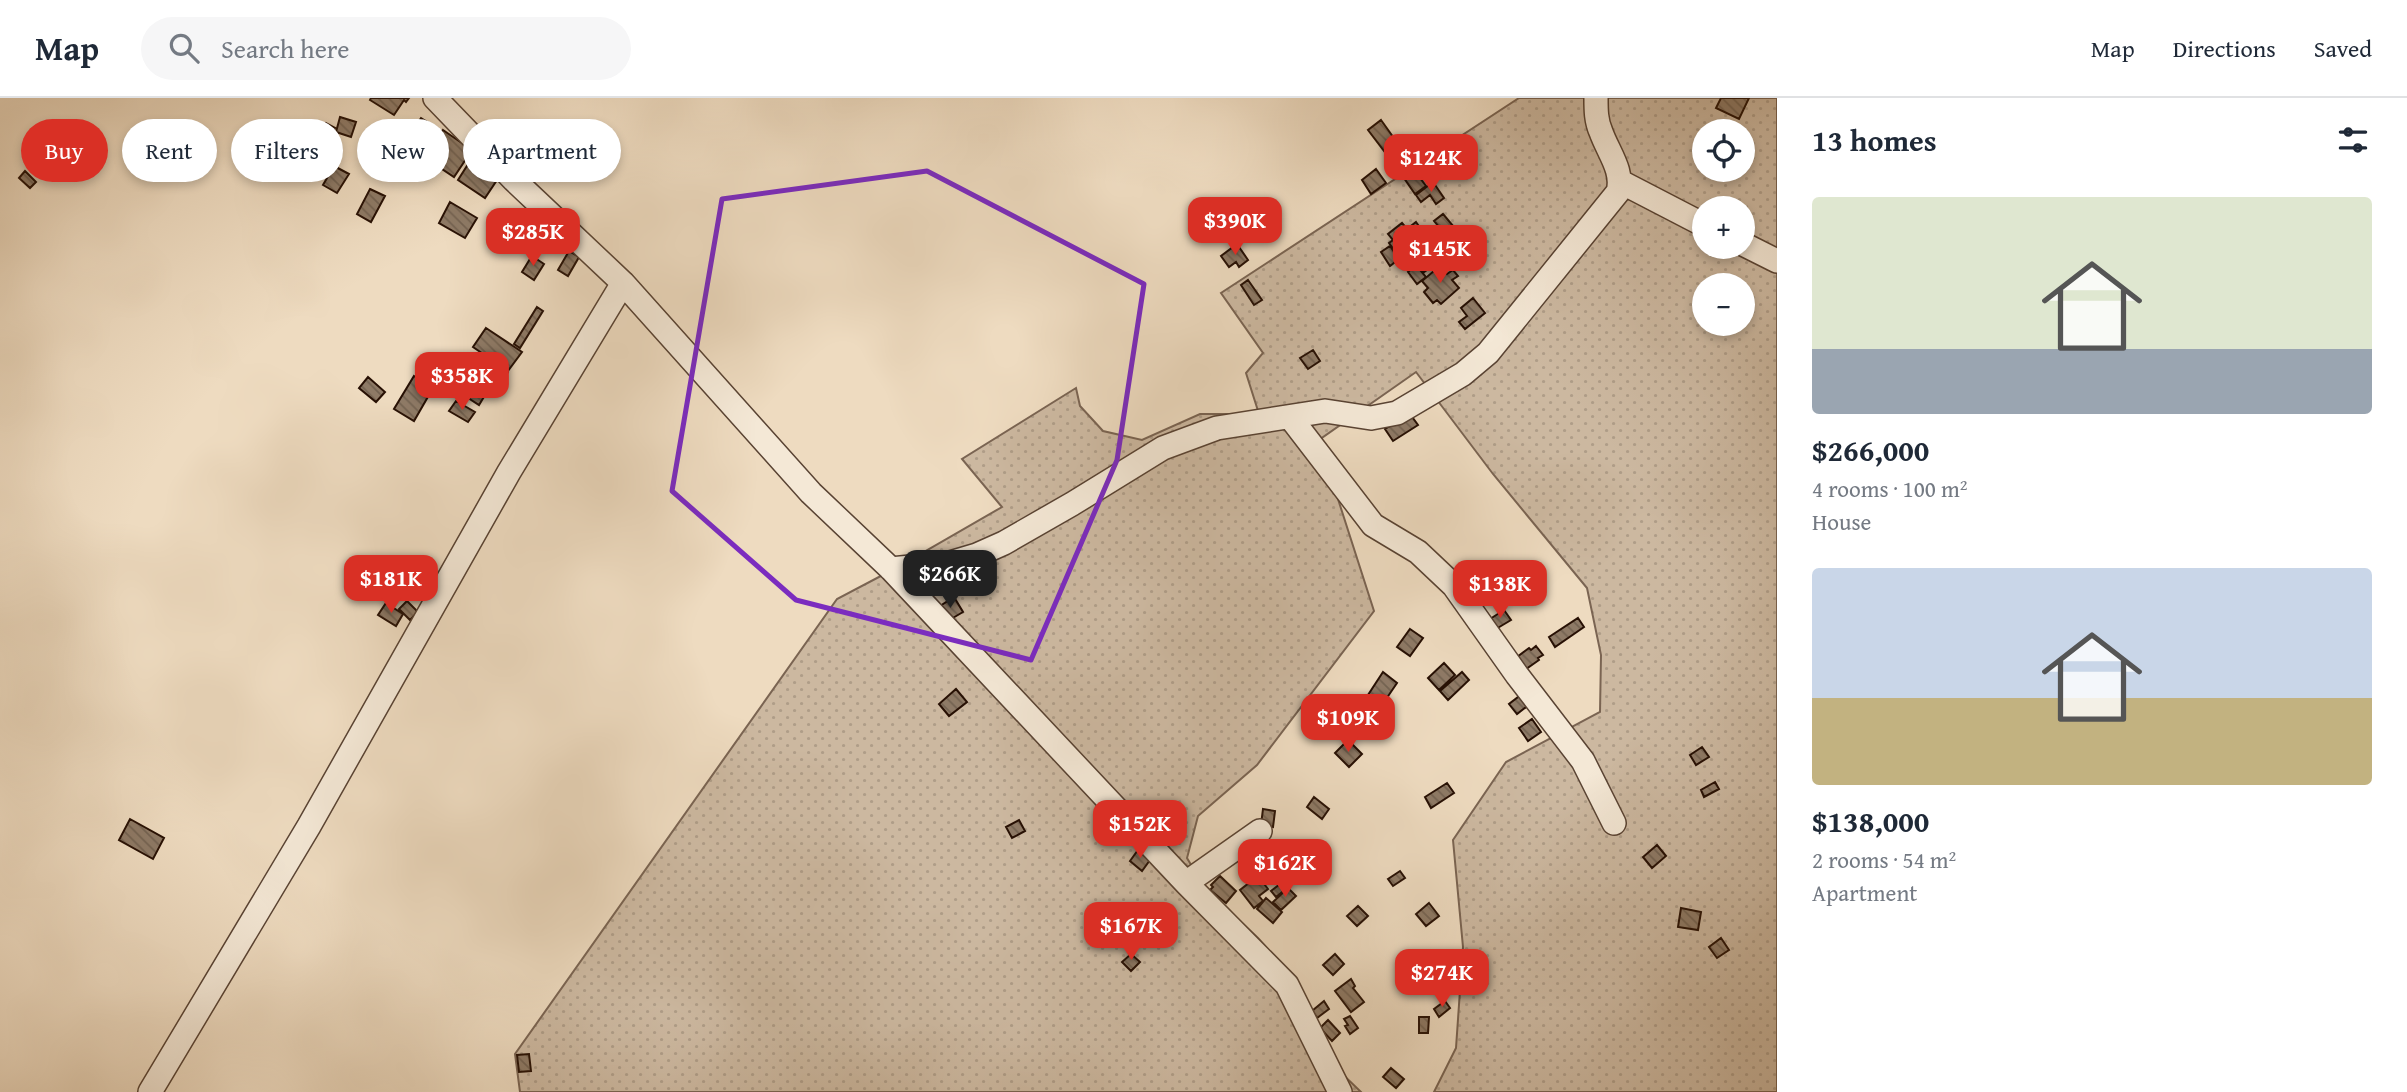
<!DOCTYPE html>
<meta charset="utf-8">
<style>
:root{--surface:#fff;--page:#f6f6f7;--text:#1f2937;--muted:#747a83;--line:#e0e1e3;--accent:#d93025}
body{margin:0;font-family:"Gentium Book Plus",serif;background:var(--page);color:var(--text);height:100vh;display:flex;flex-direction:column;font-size:26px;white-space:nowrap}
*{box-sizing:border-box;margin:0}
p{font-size:23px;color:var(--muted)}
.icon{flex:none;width:38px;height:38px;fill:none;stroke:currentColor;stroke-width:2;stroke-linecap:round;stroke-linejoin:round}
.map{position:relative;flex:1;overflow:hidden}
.drawer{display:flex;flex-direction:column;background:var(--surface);width:630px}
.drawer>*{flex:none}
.banner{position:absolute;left:21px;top:21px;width:665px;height:63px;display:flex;gap:14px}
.controls{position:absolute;left:1692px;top:21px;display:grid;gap:14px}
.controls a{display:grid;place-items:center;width:63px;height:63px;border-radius:50%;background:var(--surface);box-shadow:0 4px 10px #0003;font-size:35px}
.price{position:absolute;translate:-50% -60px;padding:0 16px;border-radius:14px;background:var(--accent);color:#fff;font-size:23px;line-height:46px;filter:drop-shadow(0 2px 4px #0008)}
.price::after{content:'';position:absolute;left:50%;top:42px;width:21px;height:16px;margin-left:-10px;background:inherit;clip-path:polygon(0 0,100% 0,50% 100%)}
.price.selected{background:#222;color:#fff}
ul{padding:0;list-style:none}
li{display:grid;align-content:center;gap:14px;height:371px;padding:0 35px}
li span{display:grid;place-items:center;height:217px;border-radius:7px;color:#555}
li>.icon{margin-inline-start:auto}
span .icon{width:126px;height:126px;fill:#fffc;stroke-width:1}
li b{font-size:30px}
h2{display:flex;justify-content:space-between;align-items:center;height:84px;padding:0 35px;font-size:30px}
.tag{padding:0 24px;border-radius:32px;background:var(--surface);box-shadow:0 4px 10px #0003;font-size:24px;line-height:63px}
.tag.selected{background:var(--accent);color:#fff}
header{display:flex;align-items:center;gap:42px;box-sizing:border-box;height:98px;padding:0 35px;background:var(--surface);border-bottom:2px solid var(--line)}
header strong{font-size:33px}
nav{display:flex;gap:38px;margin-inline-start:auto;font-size:24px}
.search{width:490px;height:63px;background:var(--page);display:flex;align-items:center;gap:18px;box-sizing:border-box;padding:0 24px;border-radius:38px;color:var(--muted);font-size:26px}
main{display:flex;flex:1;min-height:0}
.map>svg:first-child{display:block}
.grass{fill:url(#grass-dots);stroke:#7a6452;stroke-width:2;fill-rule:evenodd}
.building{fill:url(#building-back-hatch);stroke:#271004;stroke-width:2}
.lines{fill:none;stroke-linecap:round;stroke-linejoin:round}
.minor-casing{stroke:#594333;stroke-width:26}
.minor{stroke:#f4e8d6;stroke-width:23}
.marked{fill:none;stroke:#7b2cbf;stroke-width:5;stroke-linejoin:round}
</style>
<header>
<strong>Map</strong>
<div class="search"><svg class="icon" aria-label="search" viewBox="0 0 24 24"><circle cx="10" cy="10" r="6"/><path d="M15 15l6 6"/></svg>Search here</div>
<nav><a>Map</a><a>Directions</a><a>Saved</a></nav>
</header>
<main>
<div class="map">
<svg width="1777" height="994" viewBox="0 0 1777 994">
<defs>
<pattern id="grass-dots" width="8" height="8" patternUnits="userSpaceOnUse" patternTransform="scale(1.75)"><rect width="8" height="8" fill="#ccb8a0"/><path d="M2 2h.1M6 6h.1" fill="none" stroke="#af9d88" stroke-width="1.8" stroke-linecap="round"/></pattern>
<pattern id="building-back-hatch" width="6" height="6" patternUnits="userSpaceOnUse" patternTransform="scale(1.75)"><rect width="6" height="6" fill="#8e7a66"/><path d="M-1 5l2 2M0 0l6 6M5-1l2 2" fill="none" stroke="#746352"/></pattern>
</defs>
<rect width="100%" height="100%" fill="#eedbc0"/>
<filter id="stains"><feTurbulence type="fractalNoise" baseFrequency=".00286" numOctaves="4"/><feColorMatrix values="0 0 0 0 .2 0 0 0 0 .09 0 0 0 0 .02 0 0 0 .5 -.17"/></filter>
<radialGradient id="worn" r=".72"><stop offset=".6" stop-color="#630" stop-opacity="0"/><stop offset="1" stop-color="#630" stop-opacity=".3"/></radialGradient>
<path class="grass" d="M 1519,0 L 1777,0 L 1777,994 L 1434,994 L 1456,950 L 1463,849 L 1453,742 L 1506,664 L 1600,614 L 1601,557 L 1587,490 L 1493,376 L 1416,274 L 1319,342 L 1374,513 L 1257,667 L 1198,718 L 1187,760 L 1205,790 L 1258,840 L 1297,883 L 1333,967 L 1361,994 L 520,994 L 515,956 L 837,501 L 896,470 L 1002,409 L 962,361 L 1076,290 L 1080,308 L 1103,333 L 1142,342 L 1200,316 L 1259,316 L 1246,275 L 1263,255 L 1221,195 ZM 1704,33 L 1743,33 L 1743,72 L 1704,72 ZM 1704,110 L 1743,110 L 1743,149 L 1704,149 ZM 1704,187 L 1743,187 L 1743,226 L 1704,226 Z"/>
<path class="building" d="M 371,0 L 409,0 L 406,4 L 404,2 L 394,17 L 370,2 Z
M 1721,0 L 1749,0 L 1739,21 L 1716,10 Z
M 340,19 L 356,24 L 351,39 L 336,34 Z
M 421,20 L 437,30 L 426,49 L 409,38 Z
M 1381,22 L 1406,57 L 1394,66 L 1368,32 Z
M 326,25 L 335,30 L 328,43 L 319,38 Z
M 443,32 L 472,52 L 454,79 L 427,61 L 439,43 L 437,41 Z
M 472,60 L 499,79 L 485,100 L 458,82 Z
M 1405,60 L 1426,88 L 1415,96 L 1395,67 Z
M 334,68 L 349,76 L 337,95 L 323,87 Z
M 1376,71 L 1386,85 L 1371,96 L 1362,82 Z
M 25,73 L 36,84 L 30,90 L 19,80 Z
M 1433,84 L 1444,100 L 1436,106 L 1430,97 L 1421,104 L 1416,97 Z
M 370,91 L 385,98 L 371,124 L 357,116 Z
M 450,104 L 477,120 L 465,140 L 439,125 Z
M 1443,116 L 1459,135 L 1450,142 L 1434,123 Z
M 1416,124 L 1442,161 L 1424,174 L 1417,164 L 1408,171 L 1389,145 L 1393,142 L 1388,136 L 1402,125 L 1407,131 Z
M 1237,146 L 1248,162 L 1239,169 L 1236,164 L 1229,169 L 1221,158 Z
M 1390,148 L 1399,161 L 1390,168 L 1381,154 Z
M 569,153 L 579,159 L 568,178 L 558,172 Z
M 535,160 L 544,166 L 534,182 L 522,174 L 530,161 L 533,163 Z
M 1416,167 L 1426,179 L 1417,186 L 1408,174 Z
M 1440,168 L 1447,176 L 1453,172 L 1458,178 L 1452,182 L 1459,190 L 1441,206 L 1437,202 L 1433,205 L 1424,194 L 1428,190 L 1422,183 Z
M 1248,182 L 1262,202 L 1254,207 L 1241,187 Z
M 1473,200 L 1485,215 L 1465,231 L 1459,224 L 1467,218 L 1461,210 Z
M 537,209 L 543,213 L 520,250 L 514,246 Z
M 486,230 L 522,254 L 508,273 L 473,249 Z
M 1313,252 L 1320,263 L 1308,271 L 1300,260 Z
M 443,262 L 453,269 L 446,280 L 436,274 Z
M 497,267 L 508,274 L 494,297 L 484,290 Z
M 414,278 L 433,290 L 414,323 L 394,311 Z
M 368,279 L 385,294 L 376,304 L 359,290 Z
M 465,284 L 485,297 L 479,307 L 459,294 Z
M 456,303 L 475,314 L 468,324 L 449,313 Z
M 1410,316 L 1418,327 L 1393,343 L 1385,331 Z
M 954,499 L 963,514 L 946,524 L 937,510 Z
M 407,503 L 418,514 L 410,522 L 399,511 Z
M 386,505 L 403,516 L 396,528 L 378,517 Z
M 1504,512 L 1511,522 L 1496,531 L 1490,521 Z
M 1578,520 L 1584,529 L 1555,549 L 1549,539 Z
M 1410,531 L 1423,540 L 1410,558 L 1397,549 Z
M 1536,548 L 1543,557 L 1538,560 L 1539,562 L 1522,574 L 1513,562 L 1529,550 L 1531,552 Z
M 1444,565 L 1455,577 L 1439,592 L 1428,580 Z
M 1383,574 L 1397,585 L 1380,610 L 1378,608 L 1374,614 L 1366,608 L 1370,603 L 1366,600 Z
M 1462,574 L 1469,582 L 1448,602 L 1440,593 Z
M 956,591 L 967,604 L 949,618 L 939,606 Z
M 1522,596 L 1530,606 L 1517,616 L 1509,606 Z
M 1384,613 L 1392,624 L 1379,634 L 1371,623 Z
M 1532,621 L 1541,634 L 1528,643 L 1519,630 Z
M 1348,642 L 1362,656 L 1349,669 L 1335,655 Z
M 1702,649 L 1709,659 L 1696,667 L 1690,657 Z
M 1715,684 L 1719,691 L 1704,699 L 1701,692 Z
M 1447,685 L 1454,695 L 1431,710 L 1425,699 Z
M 1314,699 L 1329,711 L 1322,721 L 1307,709 Z
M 1263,711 L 1275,713 L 1273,729 L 1261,727 Z
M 130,721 L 164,740 L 153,761 L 119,742 Z
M 1019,722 L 1025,733 L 1012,740 L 1006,729 Z
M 1316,747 L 1326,757 L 1311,772 L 1302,763 Z
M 1657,747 L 1666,758 L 1652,770 L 1643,759 Z
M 1290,749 L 1298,760 L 1285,770 L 1277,759 Z
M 1138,752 L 1150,762 L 1142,773 L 1130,763 Z
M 1276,763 L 1287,775 L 1279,781 L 1269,769 Z
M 1400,773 L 1405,780 L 1393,788 L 1388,781 Z
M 1293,776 L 1297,782 L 1276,799 L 1271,793 Z
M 1220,778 L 1236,793 L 1226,805 L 1210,792 L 1213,789 L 1211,787 Z
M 1258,778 L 1268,791 L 1259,798 L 1263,803 L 1254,810 L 1240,792 Z
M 1288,790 L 1296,798 L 1281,812 L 1273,804 Z
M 1266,800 L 1282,814 L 1273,825 L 1257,811 Z
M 1429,805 L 1439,818 L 1426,828 L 1416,816 Z
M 1358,808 L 1368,818 L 1357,828 L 1347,818 Z
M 1681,810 L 1701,814 L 1698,832 L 1678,829 Z
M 1721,840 L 1729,852 L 1717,860 L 1709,849 Z
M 1131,856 L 1140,864 L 1131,873 L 1122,864 Z
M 1335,856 L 1344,866 L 1333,877 L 1323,867 Z
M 1419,859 L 1427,871 L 1412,882 L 1411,879 L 1406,883 L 1401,875 Z
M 1351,881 L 1355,888 L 1353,890 L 1364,904 L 1351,914 L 1335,893 Z
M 1324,903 L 1329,911 L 1317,920 L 1312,913 Z
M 1445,903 L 1450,910 L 1439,919 L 1434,911 Z
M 1350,918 L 1358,930 L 1350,936 L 1345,928 L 1348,927 L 1344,921 Z
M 1419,919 L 1429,919 L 1428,935 L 1419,935 Z
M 1328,922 L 1340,935 L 1332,943 L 1320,930 Z
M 529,956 L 531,973 L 519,974 L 517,957 Z
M 1391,970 L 1404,981 L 1396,990 L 1383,979 Z"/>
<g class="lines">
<defs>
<path id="minor" d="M 435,0 L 514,82 L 623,185 L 811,395 L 891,471 L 1186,785 L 1287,887 L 1340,994
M 1621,84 L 1704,127
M 1743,146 L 1777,163
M 1290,319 L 1373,427 L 1418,454 L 1454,488 L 1517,577 L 1583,663 L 1614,725
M 891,471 L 950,465 L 977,457 L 1004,445 L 1072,406 L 1163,350 L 1217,330 L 1325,313 L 1371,320 L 1397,315 L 1463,276 L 1488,255 L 1618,94 C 1624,73 1608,54 1601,34 C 1596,23 1596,12 1596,0
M 1186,785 L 1260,733
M 150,994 L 309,728 L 509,374 L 623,185"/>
</defs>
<use href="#minor" class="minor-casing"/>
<use href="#minor" class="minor"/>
</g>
<path class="marked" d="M 927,73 L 1144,186 L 1117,362 L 1031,562 L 796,502 L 672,393 L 722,101 Z"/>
<rect width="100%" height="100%" filter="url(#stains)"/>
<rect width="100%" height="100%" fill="url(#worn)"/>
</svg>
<div class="controls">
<a><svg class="icon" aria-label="locate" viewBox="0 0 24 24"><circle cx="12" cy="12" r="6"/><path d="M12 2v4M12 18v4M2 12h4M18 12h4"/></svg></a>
<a>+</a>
<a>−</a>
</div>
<b class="price" style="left:1431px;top:96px">$124K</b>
<b class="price" style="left:1235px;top:159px">$390K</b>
<b class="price" style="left:533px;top:170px">$285K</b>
<b class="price" style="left:1440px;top:187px">$145K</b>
<b class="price" style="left:462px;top:314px">$358K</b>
<b class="price selected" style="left:950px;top:512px">$266K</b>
<b class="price" style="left:391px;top:517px">$181K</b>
<b class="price" style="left:1500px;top:522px">$138K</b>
<b class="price" style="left:1348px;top:656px">$109K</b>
<b class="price" style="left:1140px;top:762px">$152K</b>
<b class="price" style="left:1285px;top:801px">$162K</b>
<b class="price" style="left:1131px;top:864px">$167K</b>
<b class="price" style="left:1442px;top:911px">$274K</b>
<div class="banner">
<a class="tag selected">Buy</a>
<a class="tag">Rent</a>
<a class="tag">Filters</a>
<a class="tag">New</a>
<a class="tag">Apartment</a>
</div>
</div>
<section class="drawer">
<h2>13 homes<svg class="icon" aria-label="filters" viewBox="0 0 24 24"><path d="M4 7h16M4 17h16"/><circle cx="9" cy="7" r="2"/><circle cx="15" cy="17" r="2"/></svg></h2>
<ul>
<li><span style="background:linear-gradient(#dfe7d0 70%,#9aa5b1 0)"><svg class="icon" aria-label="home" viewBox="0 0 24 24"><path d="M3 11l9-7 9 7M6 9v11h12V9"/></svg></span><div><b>$266,000</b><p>4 rooms · 100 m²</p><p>House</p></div></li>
<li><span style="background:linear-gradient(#c9d6e8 60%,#c2b280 0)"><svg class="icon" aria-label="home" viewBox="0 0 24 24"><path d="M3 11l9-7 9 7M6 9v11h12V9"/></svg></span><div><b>$138,000</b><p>2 rooms · 54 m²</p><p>Apartment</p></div></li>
</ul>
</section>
</main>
